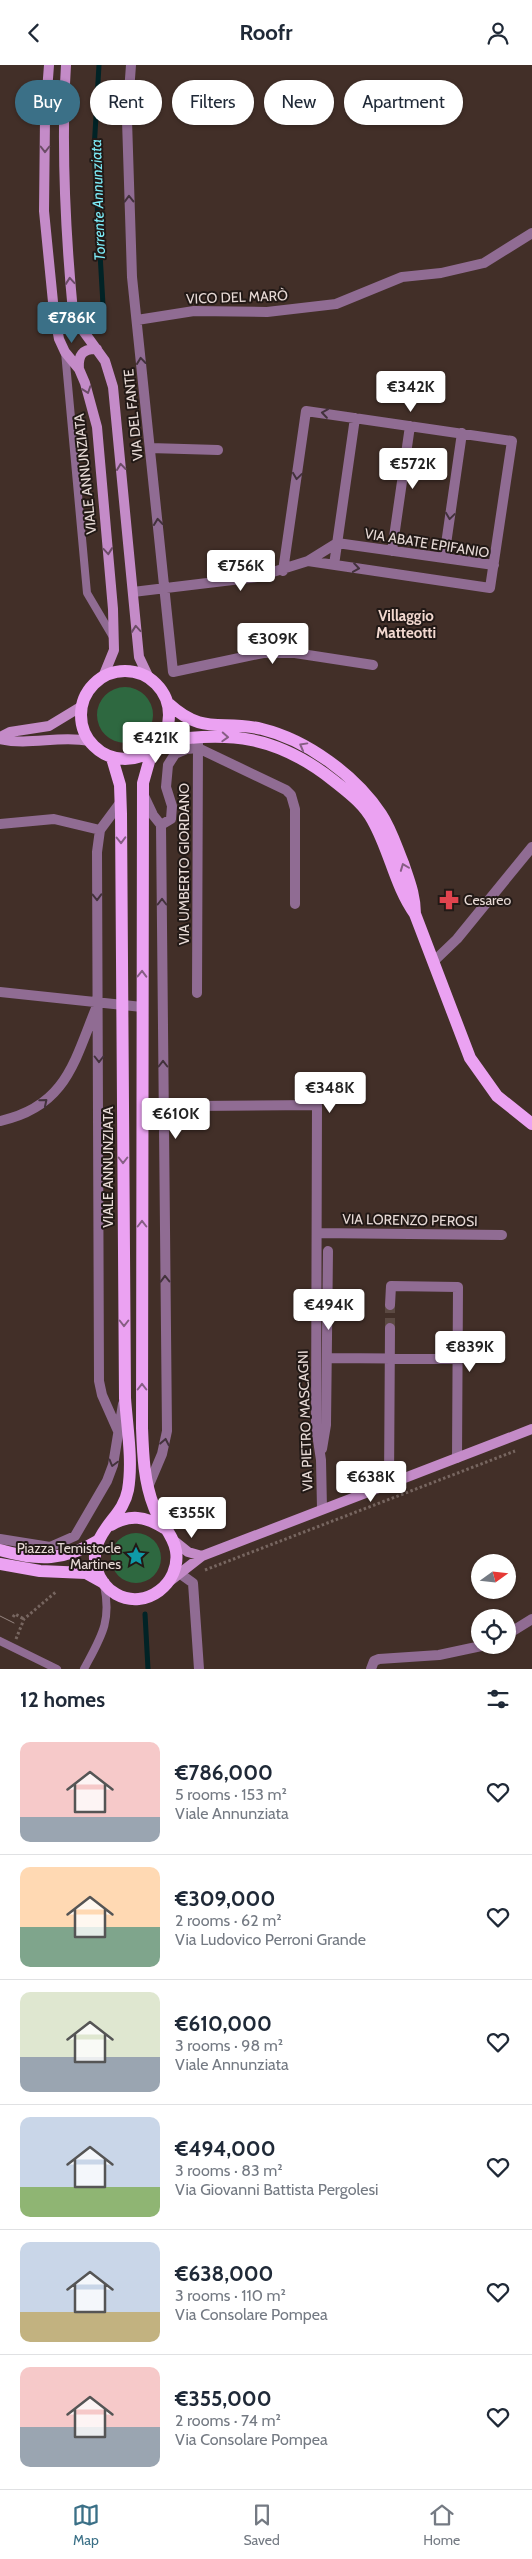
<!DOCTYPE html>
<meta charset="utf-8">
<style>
:root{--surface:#fff;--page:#f6f6f7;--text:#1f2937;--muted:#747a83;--line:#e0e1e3;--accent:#3b7087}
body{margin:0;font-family:Cabin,sans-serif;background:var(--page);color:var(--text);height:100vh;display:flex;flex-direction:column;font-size:19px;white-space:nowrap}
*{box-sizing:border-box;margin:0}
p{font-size:16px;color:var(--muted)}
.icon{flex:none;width:28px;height:28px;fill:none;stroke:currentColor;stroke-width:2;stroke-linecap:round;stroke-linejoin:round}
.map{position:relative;height:1604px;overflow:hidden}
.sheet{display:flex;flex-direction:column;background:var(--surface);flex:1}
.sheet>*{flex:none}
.top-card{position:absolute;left:15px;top:15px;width:502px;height:45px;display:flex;gap:10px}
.needle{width:32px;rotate:75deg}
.fabs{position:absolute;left:471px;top:1489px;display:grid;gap:10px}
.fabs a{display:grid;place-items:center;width:45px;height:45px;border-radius:50%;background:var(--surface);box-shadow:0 1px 4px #0004;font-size:25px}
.price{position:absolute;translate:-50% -42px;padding:0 11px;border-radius:5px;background:#fff;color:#222;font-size:16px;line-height:32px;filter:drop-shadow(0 1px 2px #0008)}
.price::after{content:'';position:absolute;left:50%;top:30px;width:15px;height:11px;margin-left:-8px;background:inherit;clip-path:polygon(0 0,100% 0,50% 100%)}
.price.current{background:var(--accent);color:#fff}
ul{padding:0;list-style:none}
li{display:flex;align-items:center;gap:15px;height:125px;padding:0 20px}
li+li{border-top:1px solid var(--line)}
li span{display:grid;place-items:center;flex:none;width:140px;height:100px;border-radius:10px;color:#555}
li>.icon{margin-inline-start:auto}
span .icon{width:60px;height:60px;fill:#fffc;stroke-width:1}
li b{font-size:21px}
h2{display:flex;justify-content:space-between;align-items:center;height:60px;padding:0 20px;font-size:21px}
.pill{padding:0 18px;border-radius:22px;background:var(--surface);box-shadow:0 1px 4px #0004;font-size:18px;line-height:45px}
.pill.current{background:var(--accent);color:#fff}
header{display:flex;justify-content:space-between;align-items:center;height:65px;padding:0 20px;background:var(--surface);font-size:22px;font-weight:700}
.dock{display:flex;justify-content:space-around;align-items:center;height:70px;border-top:1px solid var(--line);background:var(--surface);font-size:14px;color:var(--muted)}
.dock a{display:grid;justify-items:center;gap:2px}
.dock .current{color:var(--accent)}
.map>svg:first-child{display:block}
.green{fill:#2e6840}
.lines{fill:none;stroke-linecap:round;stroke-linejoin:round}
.stream{stroke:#012326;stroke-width:5}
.street-tunnel{stroke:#5b4942;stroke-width:10;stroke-dasharray:10 5;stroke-linecap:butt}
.path{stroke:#776660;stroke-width:3;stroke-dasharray:2.5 2.5;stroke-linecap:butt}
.lane{stroke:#906c93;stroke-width:8}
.street{stroke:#906c93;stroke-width:10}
.secondary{stroke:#c48bc8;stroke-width:10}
.primary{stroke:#eba2f2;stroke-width:12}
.tram{stroke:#968681;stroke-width:1}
.oneway{stroke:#6b4c66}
.oneway2{stroke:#43323c}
.oneway3{stroke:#865e84}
.labels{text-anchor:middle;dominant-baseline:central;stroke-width:4;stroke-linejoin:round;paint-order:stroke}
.street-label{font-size:14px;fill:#e7dad6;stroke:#221916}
.poi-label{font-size:14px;fill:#e7dad6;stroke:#221916;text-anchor:start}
.water-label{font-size:15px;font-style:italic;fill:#7decf8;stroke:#221916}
.neighbourhood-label{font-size:15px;font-weight:bold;fill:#f3d9d0;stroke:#221916}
</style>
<header><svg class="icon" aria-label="back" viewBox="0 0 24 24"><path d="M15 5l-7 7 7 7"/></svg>Roofr<svg class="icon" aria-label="person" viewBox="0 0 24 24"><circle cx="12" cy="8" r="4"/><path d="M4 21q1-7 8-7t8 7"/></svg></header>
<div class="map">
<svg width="532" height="1604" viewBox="0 0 532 1604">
<rect width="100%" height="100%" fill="#422f28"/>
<path class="green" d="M97 650a28 28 0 1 1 56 0a28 28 0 1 1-56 0Z
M111 1493a25 25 0 1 1 50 0a25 25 0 1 1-50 0Z"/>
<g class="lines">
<path class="stream" d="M 99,0 L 94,85 L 103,240
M 145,1549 L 148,1604"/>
<path class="street-tunnel" d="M 390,1263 L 390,1240"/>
<path class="path" d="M 205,1505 L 515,1386
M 13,1552 L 15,1549 L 24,1554
M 16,1574 L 24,1554 L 57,1526"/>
<path class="lane" d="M 65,287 L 87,528 L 113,572
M 0,1576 L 57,1604
M 84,1604 C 101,1572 112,1557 104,1520"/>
<path class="street" d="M 131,0 L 127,55 L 132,212 L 173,607 L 263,588 L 295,588 L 373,600
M 137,255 L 194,246 L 267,247 L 336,239 L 402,212 L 441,208 L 484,198 L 532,168
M 150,383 L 218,385
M 392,486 L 410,361
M 444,493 L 462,368
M 334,500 L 355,353
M 283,506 L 306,346 L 512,376 L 490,523 L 308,496
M 133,527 L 257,512 L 308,496 L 337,478 L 494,500
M 144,731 L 153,750 L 161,760 L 167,1366 L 162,1389 L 148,1422
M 0,759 L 54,754 L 100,765
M 161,760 L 171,754 L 172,741 L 166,722 L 168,700 L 175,689 L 187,684 L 198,683 L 286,725 L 291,730 L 295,744 L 295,839
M 433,897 L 457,874 L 532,782
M 0,927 L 142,942
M 197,928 L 198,677
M 194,1041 L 317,1040 L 316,1362 L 321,1395 L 322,1444
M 142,1053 L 163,1053
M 0,1056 C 65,1042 74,998 96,943
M 317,1168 L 502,1170
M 390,1240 L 391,1221 L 458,1222 L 457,1393
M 327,1293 L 458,1294
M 118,1366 L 102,1330 L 99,1316 L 97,787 L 100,765 L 120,738
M 322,1384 L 326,1360 L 328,1186
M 389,1418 L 390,1263
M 0,1474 L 50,1482 L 75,1471 L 107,1416 L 113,1400 L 123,1339
M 179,1508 L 193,1518 L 199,1604
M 508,1569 L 532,1554
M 371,1604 L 374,1596 L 379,1594 L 439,1590 L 486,1580"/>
<path class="secondary" d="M 49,0 L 45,53 L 44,146 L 54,247 L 59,274 L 65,287 L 79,304 L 85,318 L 97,362 L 113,544 L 114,585 L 103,612
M 66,0 C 61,84 65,163 73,247 L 76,256 L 105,296 L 113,322 L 139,592 L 148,611
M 79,304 C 78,291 82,283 97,284
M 0,672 L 10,667 L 49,661 L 82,641
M 0,674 C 29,681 60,670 89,676
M 173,1475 L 188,1487 L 202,1491
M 170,1516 L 202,1491 L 532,1364"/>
<path class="primary" d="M81 650a44 44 0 1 1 88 0a44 44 0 1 1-88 0Z
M 169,639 C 204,671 221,654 262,664 C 307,675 355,710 381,749 C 391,764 396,781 403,798 C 409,816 415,830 415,849
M 160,677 C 229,665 278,671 334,716 C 349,728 364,739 373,756 C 390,786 395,821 415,849 L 470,993 L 497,1031 L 532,1059
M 112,693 L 120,720 L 121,749 L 125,1333 C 127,1362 133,1396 128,1425 C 124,1446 109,1455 100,1473 C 89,1493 97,1518 116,1529 C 146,1546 181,1518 176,1486 C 174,1470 159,1457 154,1442 C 144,1417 143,1390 142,1363 L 143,718 L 152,686
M 111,1460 C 130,1449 145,1451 164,1463
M 0,1485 C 38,1496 65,1496 99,1475
M 0,1499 L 40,1506 L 86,1508 L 104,1518"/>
<path class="tram" d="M 0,1551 L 14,1558"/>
</g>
<defs><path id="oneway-chevron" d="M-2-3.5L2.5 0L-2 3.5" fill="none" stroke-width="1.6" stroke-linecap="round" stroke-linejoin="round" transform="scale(1.25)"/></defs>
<g class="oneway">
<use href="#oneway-chevron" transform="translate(45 84) rotate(90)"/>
<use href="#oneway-chevron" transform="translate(70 216) rotate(-95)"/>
<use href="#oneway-chevron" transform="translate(87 325) rotate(71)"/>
<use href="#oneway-chevron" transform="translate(121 402) rotate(-96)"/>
<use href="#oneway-chevron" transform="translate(108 486) rotate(85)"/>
<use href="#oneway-chevron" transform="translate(136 564) rotate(-95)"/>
</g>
<g class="oneway2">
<use href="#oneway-chevron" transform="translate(129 134) rotate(-91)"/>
<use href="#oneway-chevron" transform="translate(141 296) rotate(-96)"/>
<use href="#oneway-chevron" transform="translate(325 348) rotate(-172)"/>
<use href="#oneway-chevron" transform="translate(297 411) rotate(98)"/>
<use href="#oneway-chevron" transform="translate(450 451) rotate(98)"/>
<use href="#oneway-chevron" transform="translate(158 457) rotate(-96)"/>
<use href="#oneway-chevron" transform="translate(356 503) rotate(8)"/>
<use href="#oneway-chevron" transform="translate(97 832) rotate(89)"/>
<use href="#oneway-chevron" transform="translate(162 837) rotate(-90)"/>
<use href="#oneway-chevron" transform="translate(99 994) rotate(90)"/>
<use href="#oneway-chevron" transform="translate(163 999) rotate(-90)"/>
<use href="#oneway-chevron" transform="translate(44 1037) rotate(-40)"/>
<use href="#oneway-chevron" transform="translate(165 1214) rotate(-91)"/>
<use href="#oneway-chevron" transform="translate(165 1377) rotate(-79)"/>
<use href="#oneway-chevron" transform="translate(113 1398) rotate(105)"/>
</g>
<g class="oneway3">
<use href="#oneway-chevron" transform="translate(225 672) rotate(3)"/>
<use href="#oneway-chevron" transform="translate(303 681) rotate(-151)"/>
<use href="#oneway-chevron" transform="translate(121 775) rotate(89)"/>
<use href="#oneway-chevron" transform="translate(404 802) rotate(-111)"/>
<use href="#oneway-chevron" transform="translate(142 909) rotate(-89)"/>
<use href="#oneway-chevron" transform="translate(123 1095) rotate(90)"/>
<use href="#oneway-chevron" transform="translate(142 1159) rotate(-90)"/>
<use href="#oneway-chevron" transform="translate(124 1258) rotate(90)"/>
<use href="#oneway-chevron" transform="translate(142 1322) rotate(-90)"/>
</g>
<defs>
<symbol id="pharmacy-bare" viewBox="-9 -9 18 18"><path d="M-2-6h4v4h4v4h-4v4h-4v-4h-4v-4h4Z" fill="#e0444e" stroke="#221916" stroke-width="2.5" paint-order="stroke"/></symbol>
<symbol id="sight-bare" viewBox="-9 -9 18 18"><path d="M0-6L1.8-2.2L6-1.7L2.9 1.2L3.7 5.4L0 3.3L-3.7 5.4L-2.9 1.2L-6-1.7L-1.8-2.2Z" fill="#0f9aa8" stroke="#221916" stroke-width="2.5" paint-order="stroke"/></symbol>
</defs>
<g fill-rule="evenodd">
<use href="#pharmacy-bare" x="435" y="821" width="28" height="28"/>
<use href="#sight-bare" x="122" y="1477" width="28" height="28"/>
</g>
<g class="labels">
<g class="street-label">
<text transform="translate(237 232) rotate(-2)">VICO DEL MARÒ</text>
<text transform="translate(133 350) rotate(-96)">VIA DEL FANTE</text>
<text transform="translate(85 409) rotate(-96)">VIALE ANNUNZIATA</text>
<text transform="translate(427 478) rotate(9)">VIA ABATE EPIFANIO</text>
<text transform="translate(184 799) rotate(-90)">VIA UMBERTO GIORDANO</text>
<text transform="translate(108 1102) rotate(-90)">VIALE ANNUNZIATA</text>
<text transform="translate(410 1155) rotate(1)">VIA LORENZO PEROSI</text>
<text transform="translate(305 1356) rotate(-92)">VIA PIETRO MASCAGNI</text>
</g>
<g class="poi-label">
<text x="464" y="835">Cesareo</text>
<text x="121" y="1483" text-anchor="end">Piazza Temistocle<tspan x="121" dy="16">Martines</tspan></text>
</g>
<g class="water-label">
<text transform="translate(98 135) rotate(-92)">Torrente Annunziata</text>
</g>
<g class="neighbourhood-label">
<text x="406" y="551">Villaggio<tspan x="406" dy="17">Matteotti</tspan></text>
</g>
</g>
</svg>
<div class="fabs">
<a><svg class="needle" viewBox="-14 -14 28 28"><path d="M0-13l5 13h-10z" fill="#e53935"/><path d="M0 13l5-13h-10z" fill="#747a83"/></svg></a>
<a><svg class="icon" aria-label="locate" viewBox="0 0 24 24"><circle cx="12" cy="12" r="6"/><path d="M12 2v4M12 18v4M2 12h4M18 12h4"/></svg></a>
</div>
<b class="price current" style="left:72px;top:279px">€786K</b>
<b class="price" style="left:411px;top:348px">€342K</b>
<b class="price" style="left:413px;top:425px">€572K</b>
<b class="price" style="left:241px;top:527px">€756K</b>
<b class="price" style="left:273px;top:600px">€309K</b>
<b class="price" style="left:156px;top:699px">€421K</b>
<b class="price" style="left:330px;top:1049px">€348K</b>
<b class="price" style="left:176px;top:1075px">€610K</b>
<b class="price" style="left:329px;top:1266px">€494K</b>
<b class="price" style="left:470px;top:1308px">€839K</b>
<b class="price" style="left:371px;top:1438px">€638K</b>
<b class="price" style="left:192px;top:1474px">€355K</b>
<div class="top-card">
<a class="pill current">Buy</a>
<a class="pill">Rent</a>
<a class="pill">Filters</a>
<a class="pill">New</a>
<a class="pill">Apartment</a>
</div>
</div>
<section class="sheet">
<h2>12 homes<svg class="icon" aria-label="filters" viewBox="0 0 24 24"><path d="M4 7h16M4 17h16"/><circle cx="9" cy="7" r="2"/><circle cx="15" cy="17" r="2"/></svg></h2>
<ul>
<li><span style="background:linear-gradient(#f6c9c9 75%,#9aa5b1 0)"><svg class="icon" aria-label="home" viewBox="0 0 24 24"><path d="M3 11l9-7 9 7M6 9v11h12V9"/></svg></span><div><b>€786,000</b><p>5 rooms · 153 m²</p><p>Viale Annunziata</p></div><svg class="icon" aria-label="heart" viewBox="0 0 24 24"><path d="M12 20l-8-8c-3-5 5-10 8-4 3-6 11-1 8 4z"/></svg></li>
<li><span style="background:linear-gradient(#ffd9b3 60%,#7fa58c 0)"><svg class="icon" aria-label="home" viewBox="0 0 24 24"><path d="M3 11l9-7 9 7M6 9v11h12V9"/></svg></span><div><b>€309,000</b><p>2 rooms · 62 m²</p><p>Via Ludovico Perroni Grande</p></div><svg class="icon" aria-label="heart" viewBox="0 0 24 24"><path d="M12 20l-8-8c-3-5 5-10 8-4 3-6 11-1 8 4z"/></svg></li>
<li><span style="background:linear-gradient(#dfe7d0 65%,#9aa5b1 0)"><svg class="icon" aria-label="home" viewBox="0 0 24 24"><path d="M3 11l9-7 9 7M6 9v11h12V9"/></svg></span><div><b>€610,000</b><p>3 rooms · 98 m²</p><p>Viale Annunziata</p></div><svg class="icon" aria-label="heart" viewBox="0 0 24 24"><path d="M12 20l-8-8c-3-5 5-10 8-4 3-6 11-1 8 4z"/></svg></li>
<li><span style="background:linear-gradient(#c9d6e8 70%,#8fb573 0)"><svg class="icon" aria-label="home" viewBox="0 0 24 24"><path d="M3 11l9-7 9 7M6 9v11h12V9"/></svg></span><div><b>€494,000</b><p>3 rooms · 83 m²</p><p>Via Giovanni Battista Pergolesi</p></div><svg class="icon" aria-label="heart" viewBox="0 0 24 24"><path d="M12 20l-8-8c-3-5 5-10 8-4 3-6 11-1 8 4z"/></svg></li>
<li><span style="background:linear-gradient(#c9d6e8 70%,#c2b280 0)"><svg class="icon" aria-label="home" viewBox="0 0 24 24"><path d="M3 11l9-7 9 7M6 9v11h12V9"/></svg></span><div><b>€638,000</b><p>3 rooms · 110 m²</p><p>Via Consolare Pompea</p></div><svg class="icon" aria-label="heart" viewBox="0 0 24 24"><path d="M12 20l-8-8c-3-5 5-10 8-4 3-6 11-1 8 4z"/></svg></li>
<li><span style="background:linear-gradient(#f6c9c9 60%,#9aa5b1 0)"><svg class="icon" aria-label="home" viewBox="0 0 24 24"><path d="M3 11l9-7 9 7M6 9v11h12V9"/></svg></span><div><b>€355,000</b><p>2 rooms · 74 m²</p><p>Via Consolare Pompea</p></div><svg class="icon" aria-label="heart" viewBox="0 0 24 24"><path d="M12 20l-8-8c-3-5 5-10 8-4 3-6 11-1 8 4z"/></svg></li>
</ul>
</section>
<nav class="dock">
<a class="current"><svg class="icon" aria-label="map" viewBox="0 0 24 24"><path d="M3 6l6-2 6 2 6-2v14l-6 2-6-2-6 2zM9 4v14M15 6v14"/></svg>Map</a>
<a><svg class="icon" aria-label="saved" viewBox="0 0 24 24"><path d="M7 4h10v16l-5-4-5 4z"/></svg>Saved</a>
<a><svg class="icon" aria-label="home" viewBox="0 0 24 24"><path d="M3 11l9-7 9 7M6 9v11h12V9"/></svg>Home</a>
</nav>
